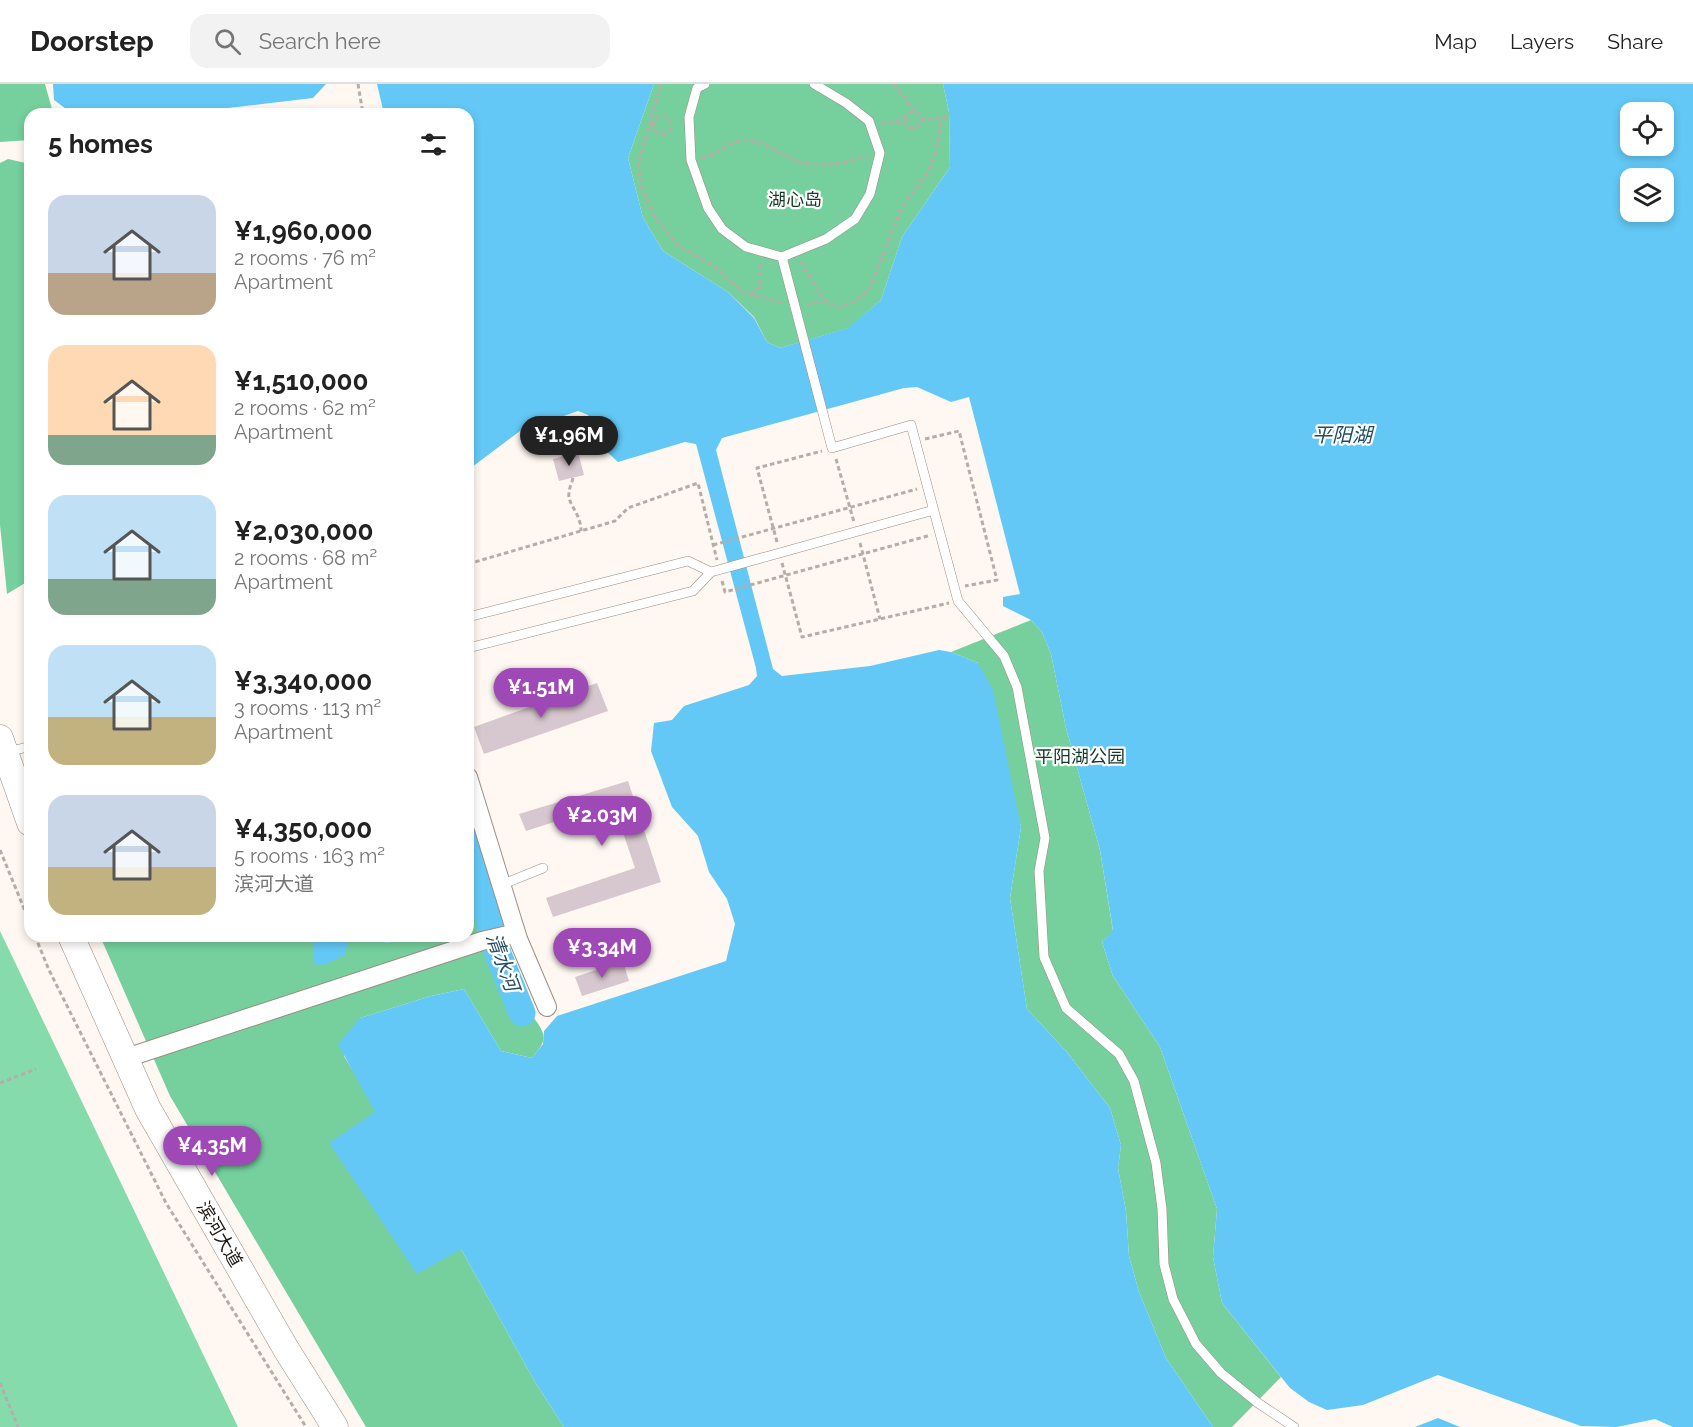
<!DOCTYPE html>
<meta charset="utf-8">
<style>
:root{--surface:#fff;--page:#f2f2f2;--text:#222;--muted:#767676;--line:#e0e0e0;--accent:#9f49b6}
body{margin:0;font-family:Raleway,"Noto Sans SC",sans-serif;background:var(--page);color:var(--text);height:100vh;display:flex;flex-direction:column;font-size:22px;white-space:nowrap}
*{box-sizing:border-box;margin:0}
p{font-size:20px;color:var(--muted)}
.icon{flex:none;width:33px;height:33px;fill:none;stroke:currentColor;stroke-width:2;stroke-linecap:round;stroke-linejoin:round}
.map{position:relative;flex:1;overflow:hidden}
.panel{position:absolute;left:24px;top:24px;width:450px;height:834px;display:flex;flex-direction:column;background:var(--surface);border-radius:18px;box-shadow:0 3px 9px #0003}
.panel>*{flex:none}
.fabs{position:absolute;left:1620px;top:18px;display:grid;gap:12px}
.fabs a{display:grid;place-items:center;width:54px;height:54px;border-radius:12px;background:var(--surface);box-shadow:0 3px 9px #0003;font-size:30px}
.price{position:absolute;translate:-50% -51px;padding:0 14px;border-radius:21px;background:var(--accent);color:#fff;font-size:20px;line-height:39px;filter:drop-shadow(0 2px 3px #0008)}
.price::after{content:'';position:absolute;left:50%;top:36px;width:18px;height:14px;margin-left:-9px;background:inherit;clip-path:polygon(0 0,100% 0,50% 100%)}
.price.current{background:#222;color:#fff}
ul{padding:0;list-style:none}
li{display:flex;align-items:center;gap:18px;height:150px;padding:0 24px}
li span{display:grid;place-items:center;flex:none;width:168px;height:120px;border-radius:18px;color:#555}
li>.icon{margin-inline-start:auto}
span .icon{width:72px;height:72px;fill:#fffc;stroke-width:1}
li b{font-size:26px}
h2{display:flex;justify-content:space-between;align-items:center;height:72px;padding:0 24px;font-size:26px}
header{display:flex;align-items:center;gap:36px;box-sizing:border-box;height:84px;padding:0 30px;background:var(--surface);border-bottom:2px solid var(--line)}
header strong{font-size:28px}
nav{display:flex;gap:33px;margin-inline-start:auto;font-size:21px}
.search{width:420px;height:54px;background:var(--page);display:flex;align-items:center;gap:15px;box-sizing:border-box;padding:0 21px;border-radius:18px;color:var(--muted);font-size:22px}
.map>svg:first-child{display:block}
.green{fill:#85dbab}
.forest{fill:#75d09e}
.water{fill:#63c8f5;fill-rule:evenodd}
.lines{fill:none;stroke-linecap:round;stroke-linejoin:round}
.river{stroke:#63c8f5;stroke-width:27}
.building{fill:#d7c7ce}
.service-casing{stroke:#988d83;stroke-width:10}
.minor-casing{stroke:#988d83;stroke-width:20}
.secondary-casing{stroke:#988d83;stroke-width:27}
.path{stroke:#b5aea8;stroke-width:3;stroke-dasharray:4.5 3;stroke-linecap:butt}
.service{stroke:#fff;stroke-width:9}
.minor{stroke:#fff;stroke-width:18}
.secondary{stroke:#fff;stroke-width:26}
.labels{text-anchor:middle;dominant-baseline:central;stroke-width:4.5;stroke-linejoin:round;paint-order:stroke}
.park-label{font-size:18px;fill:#133a26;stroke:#fff}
.street-label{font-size:18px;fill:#1d1814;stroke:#fff}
.water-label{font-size:20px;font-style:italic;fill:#224d60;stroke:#fff}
</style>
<header>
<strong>Doorstep</strong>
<div class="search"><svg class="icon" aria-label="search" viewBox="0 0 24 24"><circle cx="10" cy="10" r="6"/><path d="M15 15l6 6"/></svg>Search here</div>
<nav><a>Map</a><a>Layers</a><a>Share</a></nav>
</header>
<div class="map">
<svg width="1693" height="1343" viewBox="0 0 1693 1343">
<rect width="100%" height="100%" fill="#fff7f1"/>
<path class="green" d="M 0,847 L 238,1343 L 0,1343 Z"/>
<path class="forest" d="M 0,0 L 45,0 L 52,25 L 57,30 L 30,30 L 30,56 L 0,58 Z
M 654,0 L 943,0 L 949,28 L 950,83 L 902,153 L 881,216 L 849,244 L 780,264 L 767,258 L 754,233 L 728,208 L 663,167 L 643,134 L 628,74 Z
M 8,75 L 30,80 L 30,496 L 7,510 L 0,441 L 0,79 Z
M 1031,536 L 1042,548 L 1051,570 L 1066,644 L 1100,766 L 1113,847 L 1102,858 L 1113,892 L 1160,963 L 1217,1125 L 1213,1173 L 1222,1219 L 1281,1293 L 1232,1343 L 1213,1343 L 1166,1274 L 1139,1208 L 1129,1172 L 1126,1127 L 1118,1084 L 1121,1061 L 1110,1024 L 1066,967 L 1027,925 L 1010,814 L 1021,743 L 978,579 L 951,568 Z
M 468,732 L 500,842 L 534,934 C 548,953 546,957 532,974 L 501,967 L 464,905 L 431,912 L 360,934 L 344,972 L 461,1165 L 535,1298 L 564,1343 L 366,1343 L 170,1012 L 100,852 L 313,852 L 313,877 L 349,852 L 378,852 L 385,859 L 424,852 L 468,852 Z"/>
<path class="water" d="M 53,0 L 326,0 L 313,14 L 176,30 L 73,30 L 54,16 Z
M 377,0 L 654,0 L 628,74 L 643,134 L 663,167 L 728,208 L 754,234 L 767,258 L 780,264 L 848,244 L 881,216 L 902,153 L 950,83 L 949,28 L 943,0 L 1693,0 L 1693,1343 L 1673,1343 L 1655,1335 L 1617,1343 L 1581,1342 L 1438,1291 L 1363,1321 L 1327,1326 L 1309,1318 L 1290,1304 L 1222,1219 L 1213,1173 L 1217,1125 L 1160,963 L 1113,892 L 1102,858 L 1113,846 L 1100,766 L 1066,644 L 1051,570 L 1042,548 L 1031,536 L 1003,522 L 1003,513 L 1020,510 L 969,313 L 951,318 L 917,303 L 904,304 L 722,354 L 716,366 L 773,585 L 782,592 L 870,582 L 939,566 L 951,568 L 978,579 L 993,606 L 1021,743 L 1010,814 L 1027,925 L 1066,967 L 1110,1024 L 1121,1061 L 1118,1084 L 1126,1127 L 1129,1172 L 1139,1208 L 1166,1274 L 1213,1343 L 564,1343 L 535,1298 L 461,1165 L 417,1190 L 329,1059 L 375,1028 L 338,960 L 360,934 L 431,912 L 464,905 L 501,967 L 532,974 L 543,960 L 544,947 L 557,932 L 726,877 L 735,840 L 727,815 L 709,788 L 698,752 L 672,723 L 651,667 L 654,639 L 672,636 L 684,622 L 749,601 L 757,592 L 756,584 L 696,360 L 685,358 L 618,378 L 605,366 L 588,331 L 578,327 L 520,347 L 468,386 L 468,30 L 384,30 ZM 1630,28 L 1664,28 L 1664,62 L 1630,62 ZM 1630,94 L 1664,94 L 1664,128 L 1630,128 Z
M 313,852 L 349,852 L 345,871 L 326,880 L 317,881 L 313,877 Z
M 378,852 L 424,852 L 385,859 Z
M 1438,1334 L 1460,1343 L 1415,1343 Z"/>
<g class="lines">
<path class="river" d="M 468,757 L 498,870 L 522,929"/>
</g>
<path class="building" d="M 578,368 L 584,391 L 559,397 L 553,375 Z
M 597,599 L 608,627 L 484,670 L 474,643 Z
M 628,697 L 661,798 L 553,833 L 546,814 L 635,784 L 613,719 L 526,747 L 519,730 Z
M 623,877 L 629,897 L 582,912 L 575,893 Z"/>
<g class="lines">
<defs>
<path id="service" d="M 705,0 L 697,4 L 689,33 L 691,76 L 708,124 L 722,145 L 746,163 L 782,173 L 826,155 L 855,135 L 870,110 L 880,69 L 869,37 L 846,19 L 814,0
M 782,173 L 832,364 L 911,341 L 958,517 L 1004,572 L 1017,603 L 1045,754 L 1039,787 L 1044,873 L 1066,924 L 1119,970 L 1134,997 L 1156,1079 L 1162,1125 L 1164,1180 L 1173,1215 L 1196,1260 L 1221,1289 L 1258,1319 L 1294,1343
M 468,533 L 688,477 L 711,488
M 468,564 L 693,507 L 711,488 L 934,426
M 6,669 L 30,662
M 501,801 L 543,784"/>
<path id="minor" d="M 468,693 L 518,855 L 547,923
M 126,974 L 482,857 L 516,849"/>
<path id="secondary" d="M 0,654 L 30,739
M 71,852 L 148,1025 L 286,1265 L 335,1343"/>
</defs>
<use href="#service" class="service-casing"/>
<use href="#minor" class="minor-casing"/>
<use href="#secondary" class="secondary-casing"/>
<path class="path" d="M 358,0 L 363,30
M 661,0 L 638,81 L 641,102 L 655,133 L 678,161 L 714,182 L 743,208 L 783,219
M 894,0 L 915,27
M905 36a8 8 0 1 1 16 0a8 8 0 1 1-16 0Z
M653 41a9 9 0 1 1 18 0a9 9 0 1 1-18 0Z
M 921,36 L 949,33
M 881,39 L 905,37
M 702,74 C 716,72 726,59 739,57 C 765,53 780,73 803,79 C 825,84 846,78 867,72
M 800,177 L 824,216 L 838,223 L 854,218 L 870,204 L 902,123 L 928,88 L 937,63 L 941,34
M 751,210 L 760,203 L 760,177
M 807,221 L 824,216
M 925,355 L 959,347 L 997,496 L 965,502
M 836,375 L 854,438
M 573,394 C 572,399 569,404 569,409 C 567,420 581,429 581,447
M 777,458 L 757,384 L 822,367
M 860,459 L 880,535
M 713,461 L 917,405
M 782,479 L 802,553 L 949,519
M 468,480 L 615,437 L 628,424 L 698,399 L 717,476
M 722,497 L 725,508 L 931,451
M 0,766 L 30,839
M 35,852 L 49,886 L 166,1119 L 306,1343
M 0,999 L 36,985
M 0,1299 L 18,1343"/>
<use href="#service" class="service"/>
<use href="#minor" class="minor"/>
<use href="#secondary" class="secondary"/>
</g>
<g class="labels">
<g class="park-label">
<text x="795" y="115">湖心岛</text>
<text x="1080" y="672">平阳湖公园</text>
</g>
<g class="street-label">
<text transform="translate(220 1150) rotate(60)">滨河大道</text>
</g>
<g class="water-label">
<text x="1342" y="351">平阳湖</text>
<text transform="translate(503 878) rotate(70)">清水河</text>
</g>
</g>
</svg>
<div class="fabs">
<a><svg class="icon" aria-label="locate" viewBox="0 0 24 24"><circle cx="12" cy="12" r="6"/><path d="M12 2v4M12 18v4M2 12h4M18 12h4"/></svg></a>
<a><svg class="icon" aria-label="layers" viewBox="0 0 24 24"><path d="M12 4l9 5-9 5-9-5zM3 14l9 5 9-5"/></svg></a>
</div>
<b class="price current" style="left:569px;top:383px">¥1.96M</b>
<b class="price" style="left:541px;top:635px">¥1.51M</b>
<b class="price" style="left:602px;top:763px">¥2.03M</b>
<b class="price" style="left:602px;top:895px">¥3.34M</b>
<b class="price" style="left:212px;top:1093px">¥4.35M</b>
<section class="panel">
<h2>5 homes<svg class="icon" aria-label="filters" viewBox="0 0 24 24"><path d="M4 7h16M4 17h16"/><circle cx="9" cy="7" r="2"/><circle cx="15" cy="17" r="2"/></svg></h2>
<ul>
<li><span style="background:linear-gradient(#c9d6e8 65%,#b9a48a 0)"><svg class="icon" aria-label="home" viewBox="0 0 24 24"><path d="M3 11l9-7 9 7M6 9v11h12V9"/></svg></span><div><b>¥1,960,000</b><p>2 rooms · 76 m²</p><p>Apartment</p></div></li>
<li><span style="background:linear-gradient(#ffd9b3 75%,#7fa58c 0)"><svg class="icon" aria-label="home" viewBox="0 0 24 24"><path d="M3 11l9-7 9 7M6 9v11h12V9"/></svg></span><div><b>¥1,510,000</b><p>2 rooms · 62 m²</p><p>Apartment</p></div></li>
<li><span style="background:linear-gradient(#bfe0f5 70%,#7fa58c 0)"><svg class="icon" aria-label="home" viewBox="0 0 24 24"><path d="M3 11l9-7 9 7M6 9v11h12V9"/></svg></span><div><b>¥2,030,000</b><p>2 rooms · 68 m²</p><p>Apartment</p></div></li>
<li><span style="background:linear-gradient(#bfe0f5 60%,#c2b280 0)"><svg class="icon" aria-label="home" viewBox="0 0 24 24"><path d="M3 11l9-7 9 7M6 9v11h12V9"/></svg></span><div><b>¥3,340,000</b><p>3 rooms · 113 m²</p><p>Apartment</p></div></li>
<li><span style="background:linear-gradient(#c9d6e8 60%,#c2b280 0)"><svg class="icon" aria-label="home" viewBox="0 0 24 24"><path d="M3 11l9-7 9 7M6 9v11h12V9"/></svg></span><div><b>¥4,350,000</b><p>5 rooms · 163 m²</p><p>滨河大道</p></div></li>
</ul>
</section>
</div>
